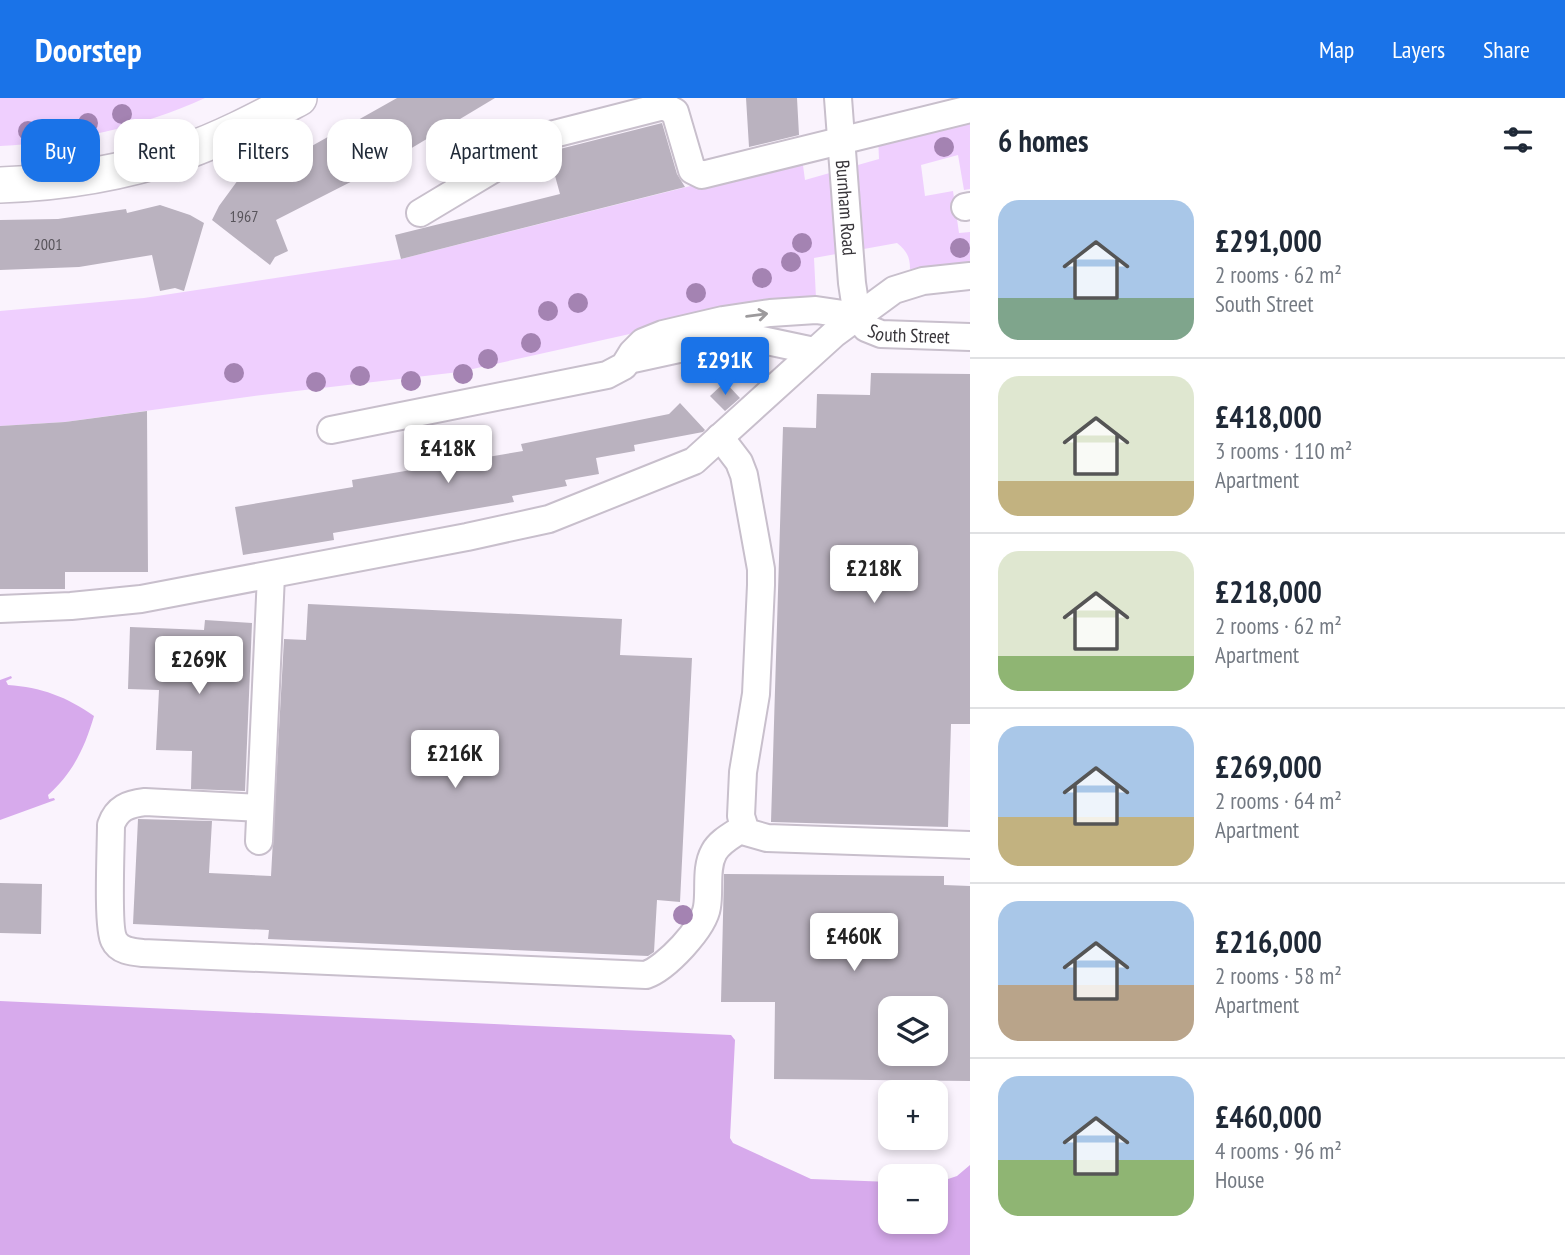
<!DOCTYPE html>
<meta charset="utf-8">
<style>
:root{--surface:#fff;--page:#f6f6f7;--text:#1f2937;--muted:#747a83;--line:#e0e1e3;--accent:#1a73e8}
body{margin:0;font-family:"PT Sans Narrow",sans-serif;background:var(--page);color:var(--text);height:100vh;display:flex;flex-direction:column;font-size:26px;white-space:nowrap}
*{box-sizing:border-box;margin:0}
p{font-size:23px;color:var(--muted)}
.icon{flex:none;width:38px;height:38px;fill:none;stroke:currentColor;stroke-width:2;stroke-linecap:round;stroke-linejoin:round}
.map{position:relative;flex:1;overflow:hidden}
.sheet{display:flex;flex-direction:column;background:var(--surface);width:595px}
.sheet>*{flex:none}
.guide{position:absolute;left:21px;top:21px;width:665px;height:63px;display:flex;gap:14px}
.controls{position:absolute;left:878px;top:898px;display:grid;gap:14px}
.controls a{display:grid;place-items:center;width:70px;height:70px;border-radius:14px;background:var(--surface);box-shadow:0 4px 10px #0003;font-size:35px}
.price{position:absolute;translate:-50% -60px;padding:0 16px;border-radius:7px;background:#fff;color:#222;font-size:23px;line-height:46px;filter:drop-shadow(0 2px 4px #0008)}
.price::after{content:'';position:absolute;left:50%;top:42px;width:21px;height:16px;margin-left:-10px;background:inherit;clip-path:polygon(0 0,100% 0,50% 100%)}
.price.current{background:var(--accent);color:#fff}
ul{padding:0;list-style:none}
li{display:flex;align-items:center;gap:21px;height:175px;padding:0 28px}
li+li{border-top:2px solid var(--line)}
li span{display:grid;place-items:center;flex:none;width:196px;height:140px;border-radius:21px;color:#555}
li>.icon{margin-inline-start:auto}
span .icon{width:84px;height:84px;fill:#fffc;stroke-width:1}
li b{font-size:30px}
h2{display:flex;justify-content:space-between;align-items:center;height:84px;padding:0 28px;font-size:30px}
.chip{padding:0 24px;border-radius:21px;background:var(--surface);box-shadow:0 4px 10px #0003;font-size:24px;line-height:63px}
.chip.current{background:var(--accent);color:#fff}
header{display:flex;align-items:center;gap:42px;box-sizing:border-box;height:98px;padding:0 35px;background:var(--accent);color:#fff}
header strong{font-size:33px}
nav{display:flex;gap:38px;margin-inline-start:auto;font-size:24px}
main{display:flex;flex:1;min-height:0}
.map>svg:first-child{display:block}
.green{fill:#efcffe}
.water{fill:#d7aaec}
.building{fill:#bab2bf;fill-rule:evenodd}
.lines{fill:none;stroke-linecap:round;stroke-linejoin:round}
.minor-casing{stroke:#c8bfcc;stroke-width:30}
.major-casing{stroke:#c8bfcc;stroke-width:38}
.minor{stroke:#fff;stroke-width:26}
.major{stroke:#fff;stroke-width:35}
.tree{fill:#a483b2}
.oneway{stroke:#9c9a9c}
.labels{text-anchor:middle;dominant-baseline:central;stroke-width:5;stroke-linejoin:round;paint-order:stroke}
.number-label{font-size:16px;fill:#58545b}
.street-label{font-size:19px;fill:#38353a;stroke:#fff}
</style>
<header>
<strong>Doorstep</strong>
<nav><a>Map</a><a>Layers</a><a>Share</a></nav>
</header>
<main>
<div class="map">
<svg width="970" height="1157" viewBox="0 0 970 1157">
<rect width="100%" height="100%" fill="#faf3fd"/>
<path class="green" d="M 0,0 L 205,0 C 139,30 73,44 0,48 Z
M 970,17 L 970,91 L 964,92 L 958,57 L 921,67 L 925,98 L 953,93 L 959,135 L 970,134 L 970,166 L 910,171 C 910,159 907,153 897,145 L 814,160 L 816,200 L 774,204 L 459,274 L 262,297 L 65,324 L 0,328 L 0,213 L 144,200 L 401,161 L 802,60 L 805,82 L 879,61 L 878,39 Z"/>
<path class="water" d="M 11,578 L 12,580 L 6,583 L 8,587 C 41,589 67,599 94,618 C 85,649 73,675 48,697 L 49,701 L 54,700 L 55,702 L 0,722 L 0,582 Z
M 0,903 L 731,937 L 735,942 L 730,1040 L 733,1045 L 811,1081 L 891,1084 L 891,1124 L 936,1124 L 936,1085 L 957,1078 L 970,1067 L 970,1157 L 0,1157 Z"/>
<path class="building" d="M 397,0 L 495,0 L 380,69 L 276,122 L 288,153 L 275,159 L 270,167 L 212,122 L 219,108 L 238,82 L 271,69 L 270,67 L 310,49 Z
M 746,0 L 797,0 L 799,37 L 749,49 Z
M 662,25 L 677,76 L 685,89 L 401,161 L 395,137 L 560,96 L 549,56 L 556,52 Z
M 160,107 L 190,117 L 204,125 L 184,193 L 175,190 L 160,193 L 152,157 L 79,169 L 0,172 L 0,122 L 58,121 L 126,111 L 127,115 Z
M 871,275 L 970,276 L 970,626 L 951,626 L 948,729 L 771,724 L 783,329 L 816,330 L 817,296 L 870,297 Z
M 725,284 L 740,300 L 725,313 L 710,298 Z
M 680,305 L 705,332 L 703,334 L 634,347 L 635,353 L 596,360 L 599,376 L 565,382 L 567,388 L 512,398 L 514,404 L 333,435 L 334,442 L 243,457 L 235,409 L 353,389 L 352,382 L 523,353 L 521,346 L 669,316 Z
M 147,313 L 148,474 L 65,474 L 65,491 L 0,491 L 0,328 L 65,324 Z
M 308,506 L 622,521 L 620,557 L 692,560 L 680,804 L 657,802 L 654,854 L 648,858 L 268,841 L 269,832 L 133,826 L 138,721 L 212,723 L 209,775 L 271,778 L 284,541 L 306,542 Z
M 205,522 L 252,525 L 245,693 L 191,691 L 192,653 L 156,652 L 159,592 L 128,591 L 130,529 L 204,532 Z
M 724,776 L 944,778 L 944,787 L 970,788 L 970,983 L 774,981 L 775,904 L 721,904 ZM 891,910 L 936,910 L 936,956 L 891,956 Z
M 0,785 L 42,786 L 41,836 L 0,835 Z"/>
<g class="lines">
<defs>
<g id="minor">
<path id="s1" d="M 838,0 L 852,185 L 857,218 L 866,230 L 881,236 L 970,239"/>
<path d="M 965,109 L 970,108"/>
<path d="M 420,115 L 550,37 L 664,8 L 675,14 L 692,72 L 702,77 L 970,11"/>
<path d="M 633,261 L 688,249 L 753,240 L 814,253"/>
<path d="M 331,332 L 607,277 L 624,268 L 632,255 L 643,244 L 663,236 L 723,222 L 770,215 L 816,212 L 857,218"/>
<path d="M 720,339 L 739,364 L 744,377 L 761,471 L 761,487 L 756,596 L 743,674 L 741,718 L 746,734 L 767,740 L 970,747"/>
<path d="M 0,511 L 71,508 L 141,501 L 467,439 L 549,421 L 694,363 L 834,236 L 894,192 L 923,183 L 970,178"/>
<path d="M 260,710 L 145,704 C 128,706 117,710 111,727 C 111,747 107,829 114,842 C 119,853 132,854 143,855 L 646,877 C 666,870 704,830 707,809 C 710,792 705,770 714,754 C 720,743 733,737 743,730"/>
<path d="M 259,743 L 271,477"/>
</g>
<path id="major" d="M 0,87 C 61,85 123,75 181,55 C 222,41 261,20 299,0"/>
</defs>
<use href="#minor" class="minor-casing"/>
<use href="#major" class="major-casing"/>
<use href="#minor" class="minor"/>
<use href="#major" class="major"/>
</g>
<g class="tree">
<circle cx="122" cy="16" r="10"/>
<circle cx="88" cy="25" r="10"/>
<circle cx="28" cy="33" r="10"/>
<circle cx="944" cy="49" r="10"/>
<circle cx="802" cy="145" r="10"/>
<circle cx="960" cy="150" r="10"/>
<circle cx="791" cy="164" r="10"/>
<circle cx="762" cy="180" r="10"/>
<circle cx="696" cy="195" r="10"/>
<circle cx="578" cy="205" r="10"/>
<circle cx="548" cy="213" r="10"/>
<circle cx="531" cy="245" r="10"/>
<circle cx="488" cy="261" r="10"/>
<circle cx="234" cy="275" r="10"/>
<circle cx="463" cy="276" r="10"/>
<circle cx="360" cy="278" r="10"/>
<circle cx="411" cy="283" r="10"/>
<circle cx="316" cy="284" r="10"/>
<circle cx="683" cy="817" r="10"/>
</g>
<defs><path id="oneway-shaft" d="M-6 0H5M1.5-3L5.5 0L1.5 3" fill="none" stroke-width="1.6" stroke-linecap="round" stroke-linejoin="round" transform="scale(1.75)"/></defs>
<use class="oneway" href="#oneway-shaft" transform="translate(757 217) rotate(-7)"/>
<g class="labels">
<g class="number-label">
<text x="244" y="118">1967</text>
<text x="48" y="146">2001</text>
</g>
<g class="street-label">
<text stroke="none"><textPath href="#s1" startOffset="110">Burnham Road</textPath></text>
<text stroke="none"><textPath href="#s1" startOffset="278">South Street</textPath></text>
</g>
</g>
</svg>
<div class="controls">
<a><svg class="icon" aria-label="layers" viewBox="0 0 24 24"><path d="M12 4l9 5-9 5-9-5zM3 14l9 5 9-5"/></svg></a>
<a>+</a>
<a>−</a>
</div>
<b class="price current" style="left:725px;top:299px">£291K</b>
<b class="price" style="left:448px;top:387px">£418K</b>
<b class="price" style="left:874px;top:507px">£218K</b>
<b class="price" style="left:199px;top:598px">£269K</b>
<b class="price" style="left:455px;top:692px">£216K</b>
<b class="price" style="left:854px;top:875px">£460K</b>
<div class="guide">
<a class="chip current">Buy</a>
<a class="chip">Rent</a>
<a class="chip">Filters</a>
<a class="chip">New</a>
<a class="chip">Apartment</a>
</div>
</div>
<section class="sheet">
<h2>6 homes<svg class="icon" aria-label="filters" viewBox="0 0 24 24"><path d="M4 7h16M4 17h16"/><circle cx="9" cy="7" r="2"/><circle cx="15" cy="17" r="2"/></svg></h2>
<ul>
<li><span style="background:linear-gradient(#a9c7e8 70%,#7fa58c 0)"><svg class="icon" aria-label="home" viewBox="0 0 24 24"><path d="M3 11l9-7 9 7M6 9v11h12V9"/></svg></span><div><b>£291,000</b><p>2 rooms · 62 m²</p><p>South Street</p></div></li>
<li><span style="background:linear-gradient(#dfe7d0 75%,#c2b280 0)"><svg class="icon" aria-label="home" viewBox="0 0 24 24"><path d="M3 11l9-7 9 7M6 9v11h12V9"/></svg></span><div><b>£418,000</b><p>3 rooms · 110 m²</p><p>Apartment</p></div></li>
<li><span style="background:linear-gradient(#dfe7d0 75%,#8fb573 0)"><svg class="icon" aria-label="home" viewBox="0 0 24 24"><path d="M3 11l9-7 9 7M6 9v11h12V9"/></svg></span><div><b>£218,000</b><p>2 rooms · 62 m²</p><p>Apartment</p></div></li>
<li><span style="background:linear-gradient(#a9c7e8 65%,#c2b280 0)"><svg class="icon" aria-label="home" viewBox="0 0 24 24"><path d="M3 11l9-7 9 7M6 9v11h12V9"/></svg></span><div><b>£269,000</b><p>2 rooms · 64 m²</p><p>Apartment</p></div></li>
<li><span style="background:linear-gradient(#a9c7e8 60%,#b9a48a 0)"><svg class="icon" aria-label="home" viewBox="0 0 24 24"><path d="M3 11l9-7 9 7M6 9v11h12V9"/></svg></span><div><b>£216,000</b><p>2 rooms · 58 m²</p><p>Apartment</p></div></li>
<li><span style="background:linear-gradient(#a9c7e8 60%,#8fb573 0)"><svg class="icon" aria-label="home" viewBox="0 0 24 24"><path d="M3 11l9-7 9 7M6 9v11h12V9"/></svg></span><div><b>£460,000</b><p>4 rooms · 96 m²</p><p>House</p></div></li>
</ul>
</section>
</main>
